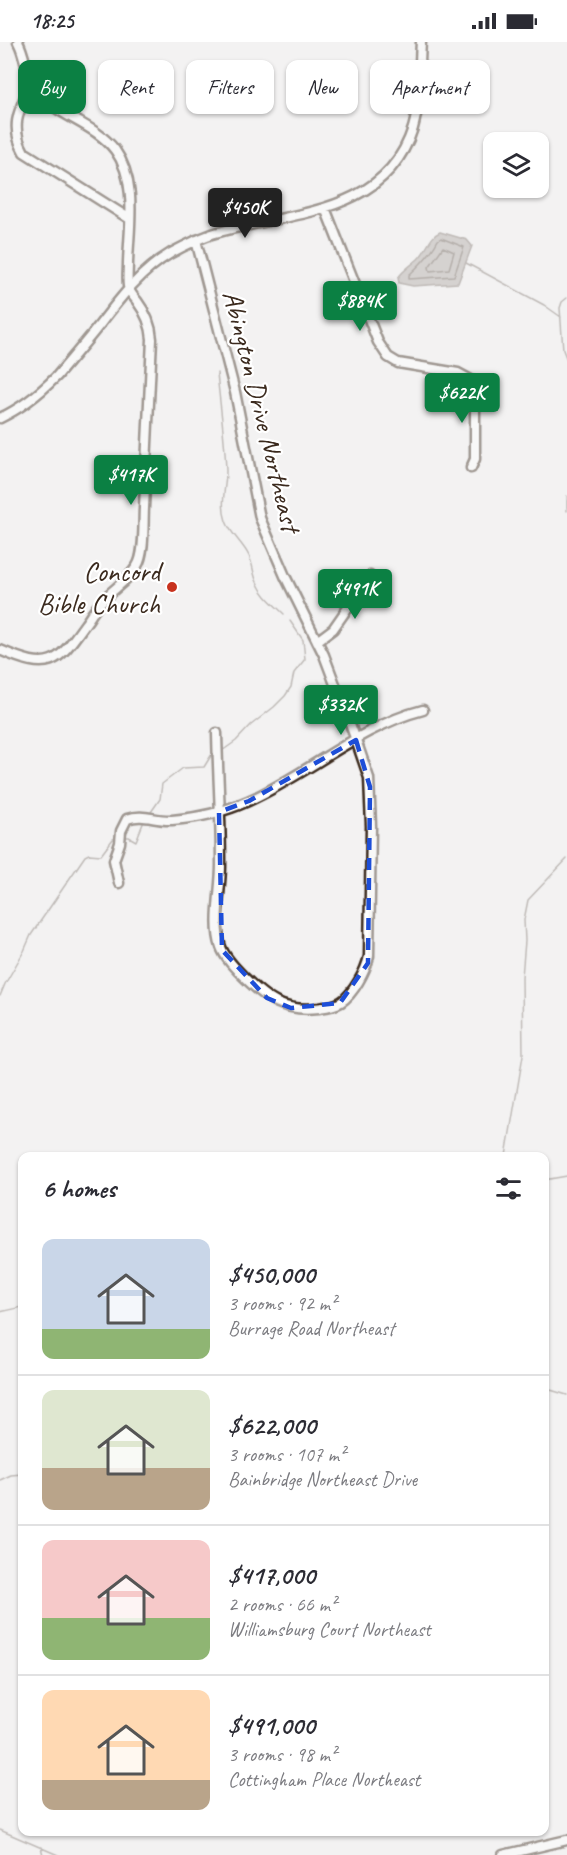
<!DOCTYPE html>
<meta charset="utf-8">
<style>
:root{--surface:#fff;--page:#f7f7f7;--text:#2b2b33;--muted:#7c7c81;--line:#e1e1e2;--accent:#0b8043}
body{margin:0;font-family:Caveat,sans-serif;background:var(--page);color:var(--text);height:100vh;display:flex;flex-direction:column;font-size:22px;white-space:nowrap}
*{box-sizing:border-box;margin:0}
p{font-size:20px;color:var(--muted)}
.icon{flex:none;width:33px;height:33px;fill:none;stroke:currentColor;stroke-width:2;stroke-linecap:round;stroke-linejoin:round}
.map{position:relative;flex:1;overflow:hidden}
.side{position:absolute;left:18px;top:1110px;width:531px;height:684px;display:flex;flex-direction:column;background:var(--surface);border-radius:12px;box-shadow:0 2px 4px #0004}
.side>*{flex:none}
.top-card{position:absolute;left:18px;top:18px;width:531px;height:54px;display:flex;gap:12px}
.tools{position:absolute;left:483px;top:90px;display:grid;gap:12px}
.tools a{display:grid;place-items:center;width:66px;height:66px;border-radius:12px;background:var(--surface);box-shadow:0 2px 4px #0004;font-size:30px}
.price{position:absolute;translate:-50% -51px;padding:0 14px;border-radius:6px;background:var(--accent);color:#fff;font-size:20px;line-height:39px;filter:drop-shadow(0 2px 3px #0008)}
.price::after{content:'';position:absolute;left:50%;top:36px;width:18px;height:14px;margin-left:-9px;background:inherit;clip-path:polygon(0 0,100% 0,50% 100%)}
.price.current{background:#222;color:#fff}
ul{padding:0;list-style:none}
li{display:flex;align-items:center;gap:18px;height:150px;padding:0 24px}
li+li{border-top:2px solid var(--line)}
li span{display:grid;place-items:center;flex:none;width:168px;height:120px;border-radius:12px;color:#555}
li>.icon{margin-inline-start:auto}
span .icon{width:72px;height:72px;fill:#fffc;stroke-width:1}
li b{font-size:26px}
h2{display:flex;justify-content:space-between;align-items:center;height:72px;padding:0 24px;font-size:26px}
.tag{padding:0 21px;border-radius:12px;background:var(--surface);box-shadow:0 2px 4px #0004;font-size:21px;line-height:54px}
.tag.current{background:var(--accent);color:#fff}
.status{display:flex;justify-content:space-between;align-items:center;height:42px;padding:0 30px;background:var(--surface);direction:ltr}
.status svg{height:16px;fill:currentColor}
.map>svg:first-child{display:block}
.water{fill:#b2aba7;stroke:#827770;stroke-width:1.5}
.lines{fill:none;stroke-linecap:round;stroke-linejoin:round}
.shore{stroke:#6b5e55;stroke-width:1.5}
.stream{stroke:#827770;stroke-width:1.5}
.minor-casing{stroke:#3b2a1e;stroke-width:13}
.minor{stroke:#fff;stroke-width:8}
.marked{fill:none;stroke:#1d4ed8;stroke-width:4.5;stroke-dasharray:12 8;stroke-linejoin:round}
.poi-dot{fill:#c8321e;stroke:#fff;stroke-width:2}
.labels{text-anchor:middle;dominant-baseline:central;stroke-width:4.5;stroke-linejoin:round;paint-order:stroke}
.street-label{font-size:28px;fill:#3b2a1e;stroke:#fff}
.poi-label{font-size:28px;fill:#3b2a1e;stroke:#fff;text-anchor:end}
</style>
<div class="status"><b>18:25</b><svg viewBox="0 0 49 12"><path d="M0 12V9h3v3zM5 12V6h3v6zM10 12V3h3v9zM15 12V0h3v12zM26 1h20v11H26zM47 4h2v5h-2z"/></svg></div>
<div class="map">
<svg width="567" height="1813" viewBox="0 0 567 1813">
<rect width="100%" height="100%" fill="#f3f2f2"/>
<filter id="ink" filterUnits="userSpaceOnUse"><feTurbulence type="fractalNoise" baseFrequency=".0167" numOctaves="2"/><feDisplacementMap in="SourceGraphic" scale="12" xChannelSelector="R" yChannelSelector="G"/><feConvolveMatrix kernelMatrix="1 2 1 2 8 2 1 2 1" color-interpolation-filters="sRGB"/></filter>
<g filter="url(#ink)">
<path class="water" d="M 440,190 L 467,198 L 472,204 L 458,241 L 413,244 L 399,241 L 398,236 C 403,228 412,223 419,216 C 427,208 430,194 440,190 Z"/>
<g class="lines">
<path class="shore" d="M 441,196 L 464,205 L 454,234 L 409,237 L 409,233 C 421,222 431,212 438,198 Z
M 443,205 L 454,210 L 449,227 L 430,229 L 429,225 Z"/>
<path class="stream" d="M 466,221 L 544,263 L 561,275
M 567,256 L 562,260 L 560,266 L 563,308 L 567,318
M 217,331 C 220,364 225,396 226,429 C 226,446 220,462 226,479 C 231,493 243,501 249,514 C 253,522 253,532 257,540 C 263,554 274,562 284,572
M 567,454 L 567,469
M 222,709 L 236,699 L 251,683 L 274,665 L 285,654 L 291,645 L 294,631 L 305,617 L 303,598 L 290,579
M 149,773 L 160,757 L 162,742 L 183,726 L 204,725 L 212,712
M 125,795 L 129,795 L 136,799 L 144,779
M 0,954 L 5,942 L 24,909 L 31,893 L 85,814 L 89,812 L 101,813 L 113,797 L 116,797
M 506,1114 L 523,1013 L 522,935 L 525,899 L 524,878 L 528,858 L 567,817
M 544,1138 L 567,1134
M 0,1270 L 22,1265
M 544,1346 L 567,1353
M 0,1438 L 11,1433 L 22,1432
M 0,1788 L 58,1813
M 41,1805 L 43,1813"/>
<defs>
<path id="minor" d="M 31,41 C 20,66 9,84 24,110 L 130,177
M 325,166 L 378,300 L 388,315 L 398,321 L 458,331 L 471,338 L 475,347 L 475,417 L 471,426
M 196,198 L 235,350 L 260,476 L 285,534 L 324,613 L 356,698 L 369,736 L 371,784 L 369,914 C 366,929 353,952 341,960 C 334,964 326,965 319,966 C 283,970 267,958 243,934 C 235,926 225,916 221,905 C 213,883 221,848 221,823 C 221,779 218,735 217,691
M 0,376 C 22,366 40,351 57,334 C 72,316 87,299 101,281 C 121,255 142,228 171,211 C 184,204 198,197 212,192 C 286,170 385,175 413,86 C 421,58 419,28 421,0
M 317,599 L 333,587 L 370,534
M 0,608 C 53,631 57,621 88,578 C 93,570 98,563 105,556 C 115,546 129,537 137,524 C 145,512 143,481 144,466 C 147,410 149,353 152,297 C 151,282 146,271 137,259 C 133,254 129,250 128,244 C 127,236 128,228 128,221 C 129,184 138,140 115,108 C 95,82 59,75 38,51 C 25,37 27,16 18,0
M 119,841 L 114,818 L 120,801 L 121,789 L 127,777 C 144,771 154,779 172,778 C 198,776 224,770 248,759 C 307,733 360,684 423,668
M 503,1813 L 567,1798"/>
</defs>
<use href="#minor" class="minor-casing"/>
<use href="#minor" class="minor"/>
</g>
</g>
<path d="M0 0H567V1813H0ZM 356,698 L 370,745 L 368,921 L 340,961 L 291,966 L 267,956 L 222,908 L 219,770 L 249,759 Z" fill="#f3f2f2" fill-opacity=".55" fill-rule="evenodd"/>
<path class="marked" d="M 356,698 L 370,745 L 368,921 L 340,961 L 291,966 L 267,956 L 222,908 L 219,770 L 249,759 Z"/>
<circle class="poi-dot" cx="172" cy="545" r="6"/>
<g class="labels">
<g class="street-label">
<text transform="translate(262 369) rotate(76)">Abington Drive Northeast</text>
</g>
<g class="poi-label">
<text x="160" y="529">Concord<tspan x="160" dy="32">Bible Church</tspan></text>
</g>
</g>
</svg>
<div class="tools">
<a><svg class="icon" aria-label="layers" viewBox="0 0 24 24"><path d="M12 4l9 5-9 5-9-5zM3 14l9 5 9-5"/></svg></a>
</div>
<b class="price current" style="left:245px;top:197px">$450K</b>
<b class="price" style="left:360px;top:290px">$884K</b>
<b class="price" style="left:462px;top:382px">$622K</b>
<b class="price" style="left:131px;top:464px">$417K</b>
<b class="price" style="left:355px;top:578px">$491K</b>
<b class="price" style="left:341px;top:694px">$332K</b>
<div class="top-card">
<a class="tag current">Buy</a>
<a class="tag">Rent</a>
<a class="tag">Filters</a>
<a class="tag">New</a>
<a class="tag">Apartment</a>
</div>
<section class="side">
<h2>6 homes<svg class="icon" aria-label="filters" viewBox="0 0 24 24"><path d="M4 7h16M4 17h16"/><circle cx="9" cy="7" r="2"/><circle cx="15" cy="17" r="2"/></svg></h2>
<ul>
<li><span style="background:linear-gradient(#c9d6e8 75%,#8fb573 0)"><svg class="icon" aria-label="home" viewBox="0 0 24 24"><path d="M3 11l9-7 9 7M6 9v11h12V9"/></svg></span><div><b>$450,000</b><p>3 rooms · 92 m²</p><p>Burrage Road Northeast</p></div></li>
<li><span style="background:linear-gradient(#dfe7d0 65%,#b9a48a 0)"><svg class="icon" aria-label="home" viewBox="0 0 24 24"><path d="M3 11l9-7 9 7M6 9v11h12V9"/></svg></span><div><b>$622,000</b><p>3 rooms · 107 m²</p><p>Bainbridge Northeast Drive</p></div></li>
<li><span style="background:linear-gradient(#f6c9c9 65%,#8fb573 0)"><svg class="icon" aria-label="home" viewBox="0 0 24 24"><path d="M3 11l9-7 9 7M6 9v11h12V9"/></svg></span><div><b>$417,000</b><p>2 rooms · 66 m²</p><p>Williamsburg Court Northeast</p></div></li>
<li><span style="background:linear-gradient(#ffd9b3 75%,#b9a48a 0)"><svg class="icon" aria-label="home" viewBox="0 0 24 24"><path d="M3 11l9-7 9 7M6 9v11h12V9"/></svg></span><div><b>$491,000</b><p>3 rooms · 98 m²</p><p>Cottingham Place Northeast</p></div></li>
</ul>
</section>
</div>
